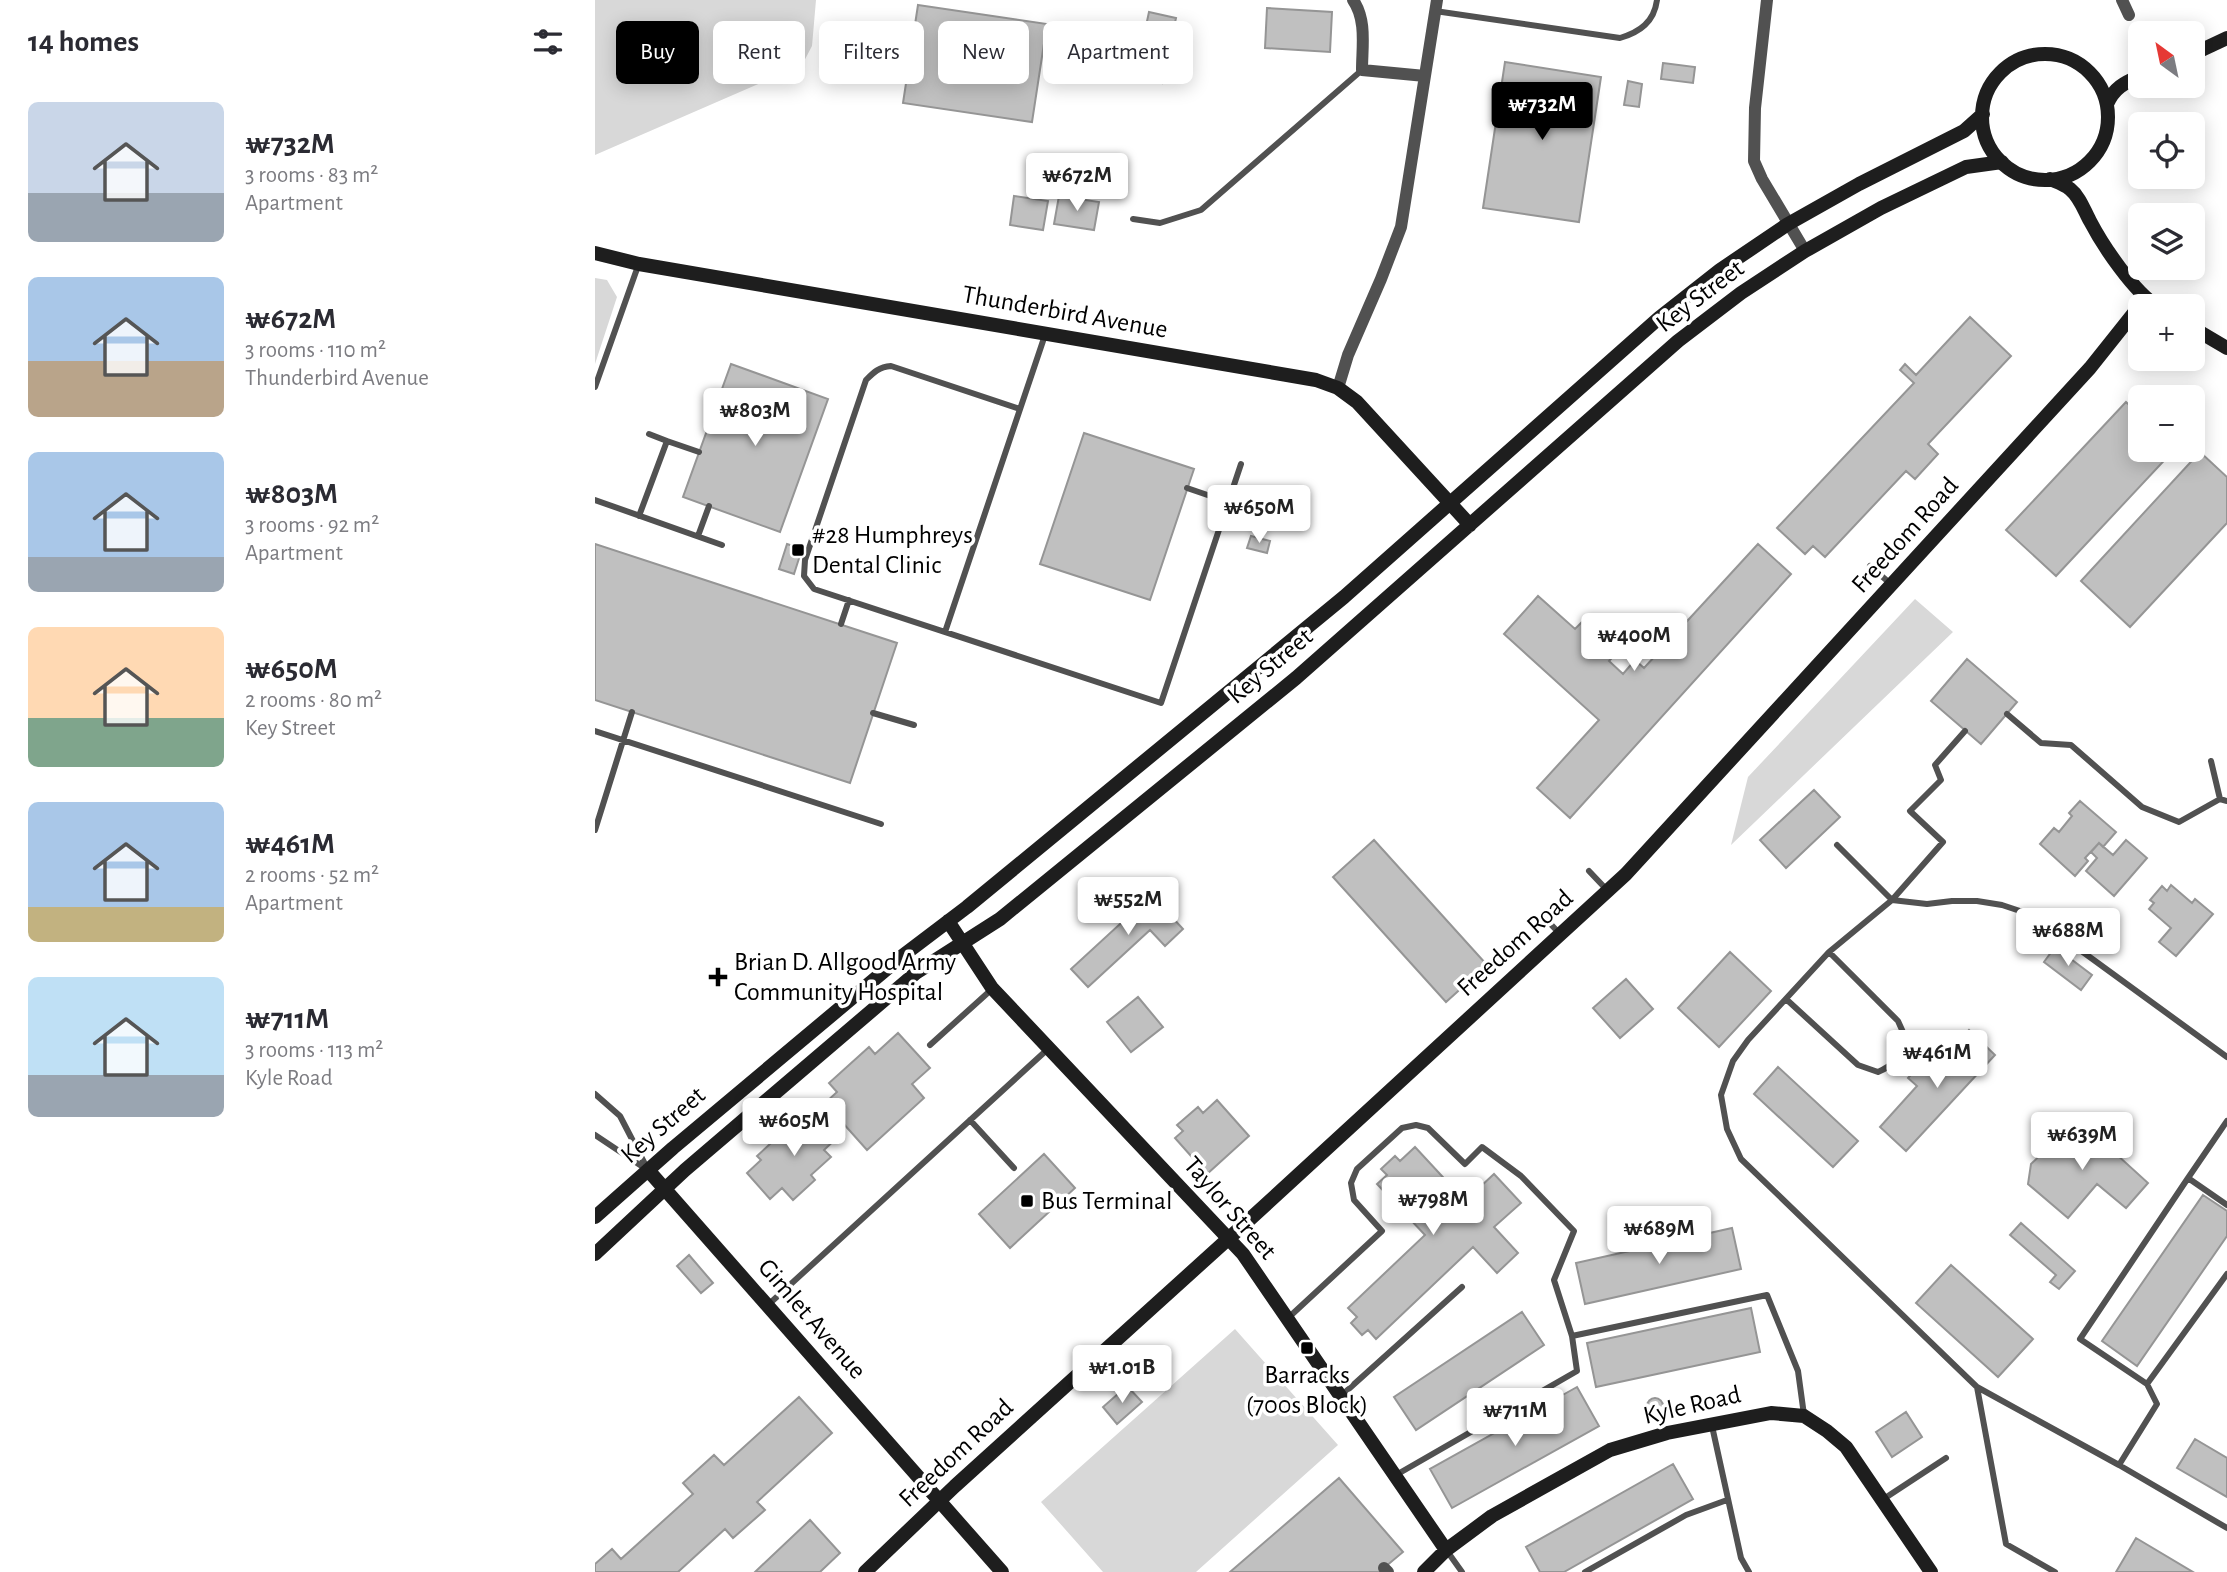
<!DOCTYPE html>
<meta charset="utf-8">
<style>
:root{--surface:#fff;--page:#f7f7f7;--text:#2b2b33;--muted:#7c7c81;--accent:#000}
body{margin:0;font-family:"Alegreya Sans",sans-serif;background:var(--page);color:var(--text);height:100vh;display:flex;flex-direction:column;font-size:26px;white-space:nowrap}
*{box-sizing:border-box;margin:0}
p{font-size:23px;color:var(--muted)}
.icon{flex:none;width:38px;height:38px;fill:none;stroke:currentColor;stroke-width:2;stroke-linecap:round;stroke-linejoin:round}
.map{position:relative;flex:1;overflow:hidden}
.details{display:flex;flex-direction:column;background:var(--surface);width:595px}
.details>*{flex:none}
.guide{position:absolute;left:21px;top:21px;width:665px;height:63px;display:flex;gap:14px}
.needle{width:46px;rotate:327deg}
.tools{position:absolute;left:1533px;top:21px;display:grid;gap:14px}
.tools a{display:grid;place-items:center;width:77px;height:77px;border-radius:10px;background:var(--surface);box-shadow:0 4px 18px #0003;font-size:35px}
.price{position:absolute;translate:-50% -60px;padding:0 16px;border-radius:7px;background:#fff;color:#222;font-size:23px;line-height:46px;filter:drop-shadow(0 2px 4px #0008)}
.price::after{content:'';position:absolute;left:50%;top:42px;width:21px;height:16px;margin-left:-10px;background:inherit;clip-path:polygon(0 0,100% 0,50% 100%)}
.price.active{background:var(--accent);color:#fff}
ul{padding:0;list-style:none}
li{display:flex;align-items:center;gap:21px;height:175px;padding:0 28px}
li span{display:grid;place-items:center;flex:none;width:196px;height:140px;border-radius:10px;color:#555}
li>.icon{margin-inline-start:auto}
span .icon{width:84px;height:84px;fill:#fffc;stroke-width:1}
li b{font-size:30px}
h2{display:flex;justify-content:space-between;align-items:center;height:84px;padding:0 28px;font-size:30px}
.pill{padding:0 24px;border-radius:10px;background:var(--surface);box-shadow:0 4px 18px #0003;font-size:24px;line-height:63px}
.pill.active{background:var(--accent);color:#fff}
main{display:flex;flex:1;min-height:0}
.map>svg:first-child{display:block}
.green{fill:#d8d8d8}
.building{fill:#c0c0c0;stroke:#959595;stroke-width:2}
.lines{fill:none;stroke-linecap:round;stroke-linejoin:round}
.lane{stroke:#515151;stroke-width:6}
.street{stroke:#515151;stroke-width:12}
.secondary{stroke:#1e1e1e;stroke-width:14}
.poi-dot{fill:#000;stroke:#fff;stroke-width:2.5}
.labels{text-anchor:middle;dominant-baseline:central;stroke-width:7;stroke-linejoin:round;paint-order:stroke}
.street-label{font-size:26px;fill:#000;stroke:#fff}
.poi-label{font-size:26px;fill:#000;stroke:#fff;text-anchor:start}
</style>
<main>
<section class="details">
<h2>14 homes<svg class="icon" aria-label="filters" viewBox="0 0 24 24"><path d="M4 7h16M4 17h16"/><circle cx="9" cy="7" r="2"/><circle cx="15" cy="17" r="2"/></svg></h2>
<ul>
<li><span style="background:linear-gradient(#c9d6e8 65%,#9aa5b1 0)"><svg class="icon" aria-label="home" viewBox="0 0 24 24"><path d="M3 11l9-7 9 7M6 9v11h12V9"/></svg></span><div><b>₩732M</b><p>3 rooms · 83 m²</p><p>Apartment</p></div></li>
<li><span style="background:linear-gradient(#a9c7e8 60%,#b9a48a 0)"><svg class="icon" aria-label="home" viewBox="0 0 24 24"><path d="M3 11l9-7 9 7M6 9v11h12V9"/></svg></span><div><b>₩672M</b><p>3 rooms · 110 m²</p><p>Thunderbird Avenue</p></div></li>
<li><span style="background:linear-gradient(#a9c7e8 75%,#9aa5b1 0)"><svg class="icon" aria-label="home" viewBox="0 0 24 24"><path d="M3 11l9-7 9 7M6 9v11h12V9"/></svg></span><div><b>₩803M</b><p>3 rooms · 92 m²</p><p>Apartment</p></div></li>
<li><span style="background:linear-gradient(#ffd9b3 65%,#7fa58c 0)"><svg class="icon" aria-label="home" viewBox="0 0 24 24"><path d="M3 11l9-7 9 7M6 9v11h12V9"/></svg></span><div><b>₩650M</b><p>2 rooms · 80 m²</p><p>Key Street</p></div></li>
<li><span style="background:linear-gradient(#a9c7e8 75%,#c2b280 0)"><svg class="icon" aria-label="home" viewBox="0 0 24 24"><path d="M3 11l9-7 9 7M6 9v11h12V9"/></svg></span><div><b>₩461M</b><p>2 rooms · 52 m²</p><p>Apartment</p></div></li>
<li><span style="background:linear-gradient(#bfe0f5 70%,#9aa5b1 0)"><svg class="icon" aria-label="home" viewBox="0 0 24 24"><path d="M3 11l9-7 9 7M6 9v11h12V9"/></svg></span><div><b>₩711M</b><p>3 rooms · 113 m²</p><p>Kyle Road</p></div></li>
</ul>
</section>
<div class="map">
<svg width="1632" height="1572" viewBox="0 0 1632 1572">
<rect width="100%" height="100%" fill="#fff"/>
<path class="green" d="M 0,0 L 221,0 L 217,46 L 207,65 L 0,155 Z
M 0,278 L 12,280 L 22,297 L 0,364 Z
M 1320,599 L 1358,632 L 1136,845 L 1153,777 Z
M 640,1329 L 743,1445 L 601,1572 L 508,1572 L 446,1502 Z"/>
<path class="building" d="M 323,5 L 452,24 L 437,122 L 308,103 Z
M 672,8 L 737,12 L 735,52 L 670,48 Z
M 554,12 L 581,18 L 567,83 L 540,77 Z
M 910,62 L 1006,77 L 984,222 L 888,208 Z
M 1068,63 L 1100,67 L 1098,83 L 1066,79 Z
M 1033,81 L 1047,84 L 1044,107 L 1029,105 Z
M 501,177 L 524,181 L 522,194 L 499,191 Z
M 419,196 L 453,201 L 448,230 L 415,225 Z
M 464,196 L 504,202 L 499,230 L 459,224 Z
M 1375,317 L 1416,356 L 1333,444 L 1343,454 L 1320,479 L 1311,471 L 1230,557 L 1218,546 L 1210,554 L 1182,528 L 1319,383 L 1305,370 L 1310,364 L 1321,375 Z
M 136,364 L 233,399 L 185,532 L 88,497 Z
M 1531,402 L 1545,415 L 1545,450 L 1579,450 L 1461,576 L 1411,530 Z
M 489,433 L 599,469 L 555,600 L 445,564 Z
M 1605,452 L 1632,477 L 1632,523 L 1535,627 L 1486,581 Z
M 656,536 L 675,541 L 672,553 L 652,548 Z
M 0,544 L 302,643 L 255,783 L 0,700 Z
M 192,544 L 207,549 L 199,574 L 184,569 Z
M 1163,544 L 1196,574 L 975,818 L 942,788 L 1004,720 L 909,634 L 943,596 L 980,629 L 990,619 L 1024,650 L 1014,661 L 1028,674 L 1040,660 L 1049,668 Z
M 1372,659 L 1422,702 L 1386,744 L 1336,701 Z
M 1219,790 L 1245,817 L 1191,868 L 1165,840 Z
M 1485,801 L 1521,832 L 1508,847 L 1504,843 L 1490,858 L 1493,861 L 1480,876 L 1445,844 L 1459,828 L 1464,832 L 1477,816 L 1474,813 Z
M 779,840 L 892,965 L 851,1002 L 738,877 Z
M 1531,840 L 1552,858 L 1519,896 L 1491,871 L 1502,858 L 1496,852 L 1504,843 L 1518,855 Z
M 1576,885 L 1597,903 L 1600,899 L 1618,914 L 1581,956 L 1564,942 L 1576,928 L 1554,909 L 1559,903 L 1555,900 L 1567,886 L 1572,891 Z
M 551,889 L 588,929 L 570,946 L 555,930 L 493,987 L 476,969 L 537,913 L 531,907 Z
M 1460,947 L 1497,975 L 1486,990 L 1449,962 Z
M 1135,952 L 1176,991 L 1124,1047 L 1083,1008 Z
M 1031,979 L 1058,1009 L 1025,1038 L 998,1008 Z
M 543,997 L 568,1027 L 536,1052 L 512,1022 Z
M 1374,1030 L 1400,1055 L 1311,1151 L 1285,1127 L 1322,1086 L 1313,1078 L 1326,1064 L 1335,1072 Z
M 303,1033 L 335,1068 L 317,1084 L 329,1098 L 272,1150 L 230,1103 L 242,1092 L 234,1083 L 274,1047 L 280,1054 Z
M 1183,1067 L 1263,1141 L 1238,1167 L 1159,1094 Z
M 622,1100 L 654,1136 L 612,1174 L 580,1138 L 588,1131 L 582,1125 L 603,1107 L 608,1113 Z
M 221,1111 L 244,1136 L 229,1150 L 236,1157 L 216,1175 L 220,1180 L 198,1200 L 187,1188 L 175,1199 L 152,1173 L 166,1160 L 162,1156 L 201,1120 L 206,1125 Z
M 1483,1124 L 1498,1133 L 1553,1183 L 1531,1208 L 1502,1184 L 1473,1218 L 1433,1184 L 1436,1164 L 1469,1132 L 1472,1135 Z
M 820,1147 L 870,1201 L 899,1174 L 926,1203 L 899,1227 L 923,1253 L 902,1273 L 878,1247 L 781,1339 L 773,1330 L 767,1335 L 756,1323 L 762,1317 L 753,1308 L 830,1235 L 782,1184 L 792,1175 L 786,1169 L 800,1156 L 805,1161 Z
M 449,1154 L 480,1188 L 415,1248 L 384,1214 Z
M 1608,1195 L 1632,1211 L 1632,1236 L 1542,1366 L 1507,1341 Z
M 1426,1223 L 1480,1271 L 1464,1289 L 1455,1282 L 1461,1275 L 1415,1235 Z
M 1137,1228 L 1146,1269 L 990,1304 L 981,1263 Z
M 94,1255 L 118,1283 L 106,1293 L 82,1266 Z
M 1356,1265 L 1438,1339 L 1403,1377 L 1321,1303 Z
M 1156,1308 L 1165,1352 L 1001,1387 L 992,1343 Z
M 927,1312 L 949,1345 L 821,1430 L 799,1397 Z
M 532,1386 L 547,1402 L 522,1424 L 508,1407 Z
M 982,1387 L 1004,1426 L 857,1508 L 835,1469 Z
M 204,1397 L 237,1433 L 162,1502 L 170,1510 L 138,1538 L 130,1529 L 83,1572 L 0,1572 L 0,1564 L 17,1549 L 26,1559 L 98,1494 L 88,1483 L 119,1455 L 129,1465 Z
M1052 1406a8 8 0 1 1 16 0a8 8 0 1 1-16 0Z
M 1311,1412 L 1327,1437 L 1297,1457 L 1281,1432 Z
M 1600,1439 L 1632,1458 L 1632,1497 L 1582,1468 Z
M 1078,1464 L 1098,1499 L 969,1572 L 945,1572 L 931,1547 Z
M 744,1478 L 808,1552 L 784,1572 L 635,1572 Z
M 215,1520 L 245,1553 L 225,1572 L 160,1572 Z
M 1541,1538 L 1598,1572 L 1521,1572 Z"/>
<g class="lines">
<path class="lane" d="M 840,11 L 1025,38 C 1045,32 1059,22 1062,0
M 538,219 L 565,223 L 606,210 L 767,70
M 0,387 L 43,266
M 425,409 L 296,366 C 284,367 279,372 271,380 L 210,560 L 209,576 L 219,589 L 566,703 L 646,464
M 72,441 L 104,452
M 592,488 L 633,502
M 0,500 L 127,545
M 630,511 L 647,516
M 44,516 L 72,441 L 54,434
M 103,536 L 114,506
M 1275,566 L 1297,585
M 246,624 L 254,600
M 350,632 L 450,335
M 278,713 L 319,725
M 1412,714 L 1446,743 L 1476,745 L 1547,807 L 1584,822 L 1625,799 L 1632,801
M 0,731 L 286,824
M 1616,761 L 1625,799
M 0,830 L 37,712
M 1242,845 L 1297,900 L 1348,842 L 1315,811 L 1346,780 L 1340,765 L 1370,731
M 994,871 L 1012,890
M 947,915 L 965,934
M 1191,999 L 1263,1065 L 1283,1072 C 1299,1065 1305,1057 1312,1041 L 1303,1021 L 1234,952
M 335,1045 L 396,990
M 1632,1057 L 1437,915 L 1407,905 L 1382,901 L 1357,901 L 1332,904 L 1297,900 L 1234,952 L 1153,1040 L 1138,1061 L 1126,1095 L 1132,1129 L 1146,1159 L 1382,1387 L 1524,1465 L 1632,1528
M 0,1094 L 25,1116 L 52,1168
M 375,1120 L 419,1168
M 1632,1121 L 1593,1178 L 1632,1205
M 0,1135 L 51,1169
M 174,1304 L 454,1048
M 692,1319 L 787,1231 L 759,1200 L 756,1183 L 762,1169 L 807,1128 L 821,1125 L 833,1128 L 870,1164 L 887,1147 L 926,1176 L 979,1231 L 959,1280 L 977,1336
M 1552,1384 L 1485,1339 L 1593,1178
M 1382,1387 L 1411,1544 L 1460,1572
M 747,1395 L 867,1287
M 1117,1426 L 1146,1558 L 1154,1572
M 1524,1465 L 1562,1404 L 1552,1384 L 1632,1274
M 801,1475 L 982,1371 L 977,1336 L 1172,1295 L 1203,1371 L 1209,1415
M 1287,1500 L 1351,1458
M 852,1551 L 867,1572
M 990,1572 L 1091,1515 L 1132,1500"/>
<path class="street" d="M 758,0 C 772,20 767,47 767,70 L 830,76
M 1172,0 L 1160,108 L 1159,161 L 1167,179 L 1210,251
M 1527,0 L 1534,15
M 743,388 L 753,355 L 786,279 L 806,227 L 842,0
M 789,1568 L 793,1572"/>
<path class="secondary" d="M 1598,54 L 1632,38
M1387 117a63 63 0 1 1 126 0a63 63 0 1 1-126 0Z
M 1512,104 C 1519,88 1529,83 1545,76
M 1455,179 C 1462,182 1469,184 1475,189 C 1485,197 1489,210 1495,221 C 1508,246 1539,292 1562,306
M 0,253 L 44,264 L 721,380 L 743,388 L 762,402 L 875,525
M 1598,328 L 1632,348
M 353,921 L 397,988 L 648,1254 L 851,1550
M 53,1170 L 407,1572
M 0,1217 L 78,1148 L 306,957 L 372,907 L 749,597 L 1064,318 L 1125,270 L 1193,224 L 1264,184 L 1369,131 L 1388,114
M 0,1254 L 90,1170 L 322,972 L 405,919 L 701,678 L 1083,341 L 1146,293 L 1210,251 L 1286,208 L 1371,167 L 1407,162
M 270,1572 L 360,1486 L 654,1220 L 1031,874 L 1495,368 L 1550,299
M 829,1572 L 851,1550 L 897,1516 L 1015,1450 L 1072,1433 L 1176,1413 L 1209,1416 L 1232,1431 L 1251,1447 L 1336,1572"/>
</g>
<g class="poi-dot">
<rect x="196" y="543" width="14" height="14" rx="3.5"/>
<path d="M119.5 966.5h7v7h7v7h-7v7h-7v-7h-7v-7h7z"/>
<rect x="425" y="1194" width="14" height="14" rx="3.5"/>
<rect x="705" y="1341" width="14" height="14" rx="3.5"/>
</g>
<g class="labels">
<g class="street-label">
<text transform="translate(1105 296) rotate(-37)">Key Street</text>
<text transform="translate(470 312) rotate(10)">Thunderbird Avenue</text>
<text transform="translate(1310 535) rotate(-48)">Freedom Road</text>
<text transform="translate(675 666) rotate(-40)">Key Street</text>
<text transform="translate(920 943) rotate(-42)">Freedom Road</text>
<text transform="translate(68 1125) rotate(-41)">Key Street</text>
<text transform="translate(635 1208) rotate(49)">Taylor Street</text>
<text transform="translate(217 1319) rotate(49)">Gimlet Avenue</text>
<text transform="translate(1097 1405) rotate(-13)">Kyle Road</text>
<text transform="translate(361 1453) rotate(-43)">Freedom Road</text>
</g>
<g class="poi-label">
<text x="217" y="535">#28 Humphreys<tspan x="217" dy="30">Dental Clinic</tspan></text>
<text x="139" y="962">Brian D. Allgood Army<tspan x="139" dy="30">Community Hospital</tspan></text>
<text x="446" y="1201">Bus Terminal</text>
<text x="712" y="1375" text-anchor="middle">Barracks<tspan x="712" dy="30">(700s Block)</tspan></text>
</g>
</g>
</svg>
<div class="tools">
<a><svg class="needle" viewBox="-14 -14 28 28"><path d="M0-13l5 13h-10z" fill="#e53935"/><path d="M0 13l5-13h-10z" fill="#7c7c81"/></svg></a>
<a><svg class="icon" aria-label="locate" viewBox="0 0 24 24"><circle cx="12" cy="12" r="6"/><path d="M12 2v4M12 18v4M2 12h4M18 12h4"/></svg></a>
<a><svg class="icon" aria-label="layers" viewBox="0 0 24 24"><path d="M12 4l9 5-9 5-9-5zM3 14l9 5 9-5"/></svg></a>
<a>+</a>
<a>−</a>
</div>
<b class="price active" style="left:947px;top:142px">₩732M</b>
<b class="price" style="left:482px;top:213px">₩672M</b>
<b class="price" style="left:160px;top:448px">₩803M</b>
<b class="price" style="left:664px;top:545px">₩650M</b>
<b class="price" style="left:1039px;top:673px">₩400M</b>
<b class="price" style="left:533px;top:937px">₩552M</b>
<b class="price" style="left:1473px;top:968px">₩688M</b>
<b class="price" style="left:1342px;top:1090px">₩461M</b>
<b class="price" style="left:199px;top:1158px">₩605M</b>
<b class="price" style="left:1487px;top:1172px">₩639M</b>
<b class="price" style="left:838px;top:1237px">₩798M</b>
<b class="price" style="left:1064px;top:1266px">₩689M</b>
<b class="price" style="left:527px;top:1405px">₩1.01B</b>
<b class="price" style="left:920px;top:1448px">₩711M</b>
<div class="guide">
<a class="pill active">Buy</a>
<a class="pill">Rent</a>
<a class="pill">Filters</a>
<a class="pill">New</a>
<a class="pill">Apartment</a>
</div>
</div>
</main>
